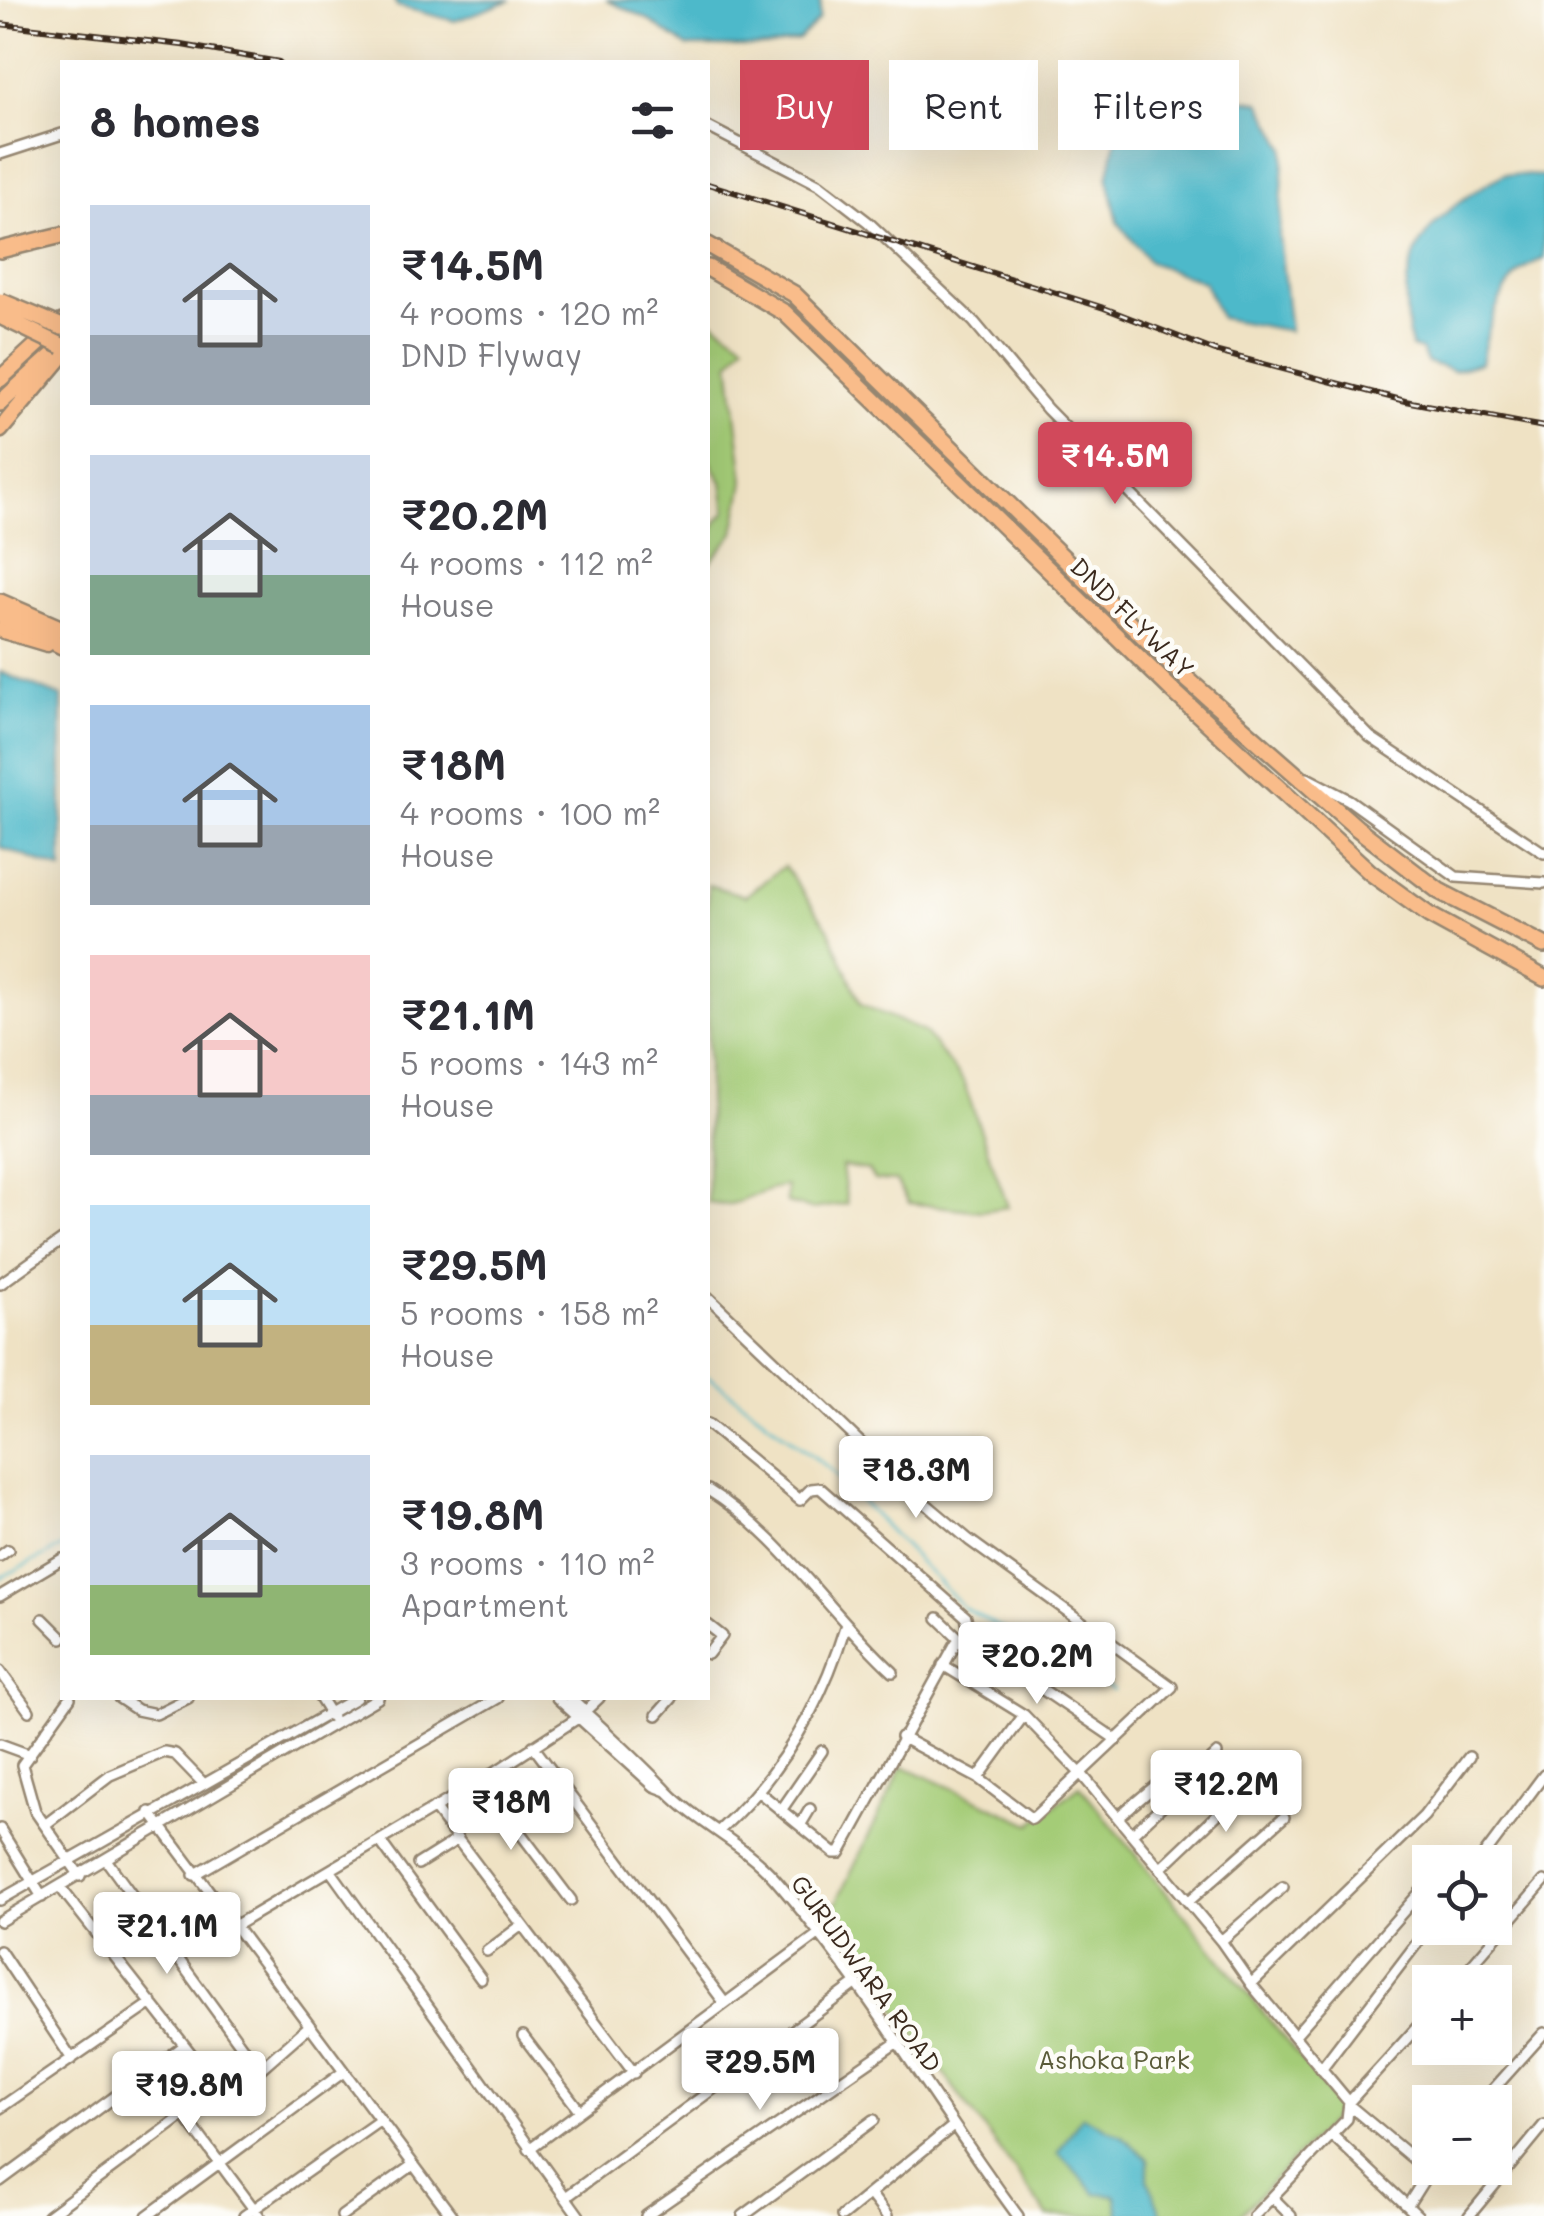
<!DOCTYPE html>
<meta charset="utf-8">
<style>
:root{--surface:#fff;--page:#f2f2f3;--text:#2b2b33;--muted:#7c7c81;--accent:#d1495b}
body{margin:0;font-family:Mali,sans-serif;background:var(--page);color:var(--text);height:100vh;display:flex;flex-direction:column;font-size:38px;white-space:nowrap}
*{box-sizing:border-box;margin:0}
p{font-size:32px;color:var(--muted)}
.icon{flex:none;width:55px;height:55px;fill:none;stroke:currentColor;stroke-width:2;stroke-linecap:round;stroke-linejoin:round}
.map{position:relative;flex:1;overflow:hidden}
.side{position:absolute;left:60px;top:60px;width:650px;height:1640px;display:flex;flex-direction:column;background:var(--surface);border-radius:0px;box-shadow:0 10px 40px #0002}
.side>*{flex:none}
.hud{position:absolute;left:740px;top:60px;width:652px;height:90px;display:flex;gap:20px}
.buttons{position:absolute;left:1412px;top:1845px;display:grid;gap:20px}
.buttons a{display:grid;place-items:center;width:100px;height:100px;border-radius:0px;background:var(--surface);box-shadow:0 10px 40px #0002;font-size:50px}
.price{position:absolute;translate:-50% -85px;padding:0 22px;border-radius:10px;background:#fff;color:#222;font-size:32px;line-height:65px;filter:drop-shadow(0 2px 5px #0008)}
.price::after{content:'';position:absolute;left:50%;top:60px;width:30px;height:22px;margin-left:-15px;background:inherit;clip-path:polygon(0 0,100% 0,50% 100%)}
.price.active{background:var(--accent);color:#fff}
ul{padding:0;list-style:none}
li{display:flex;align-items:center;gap:30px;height:250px;padding:0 30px}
li span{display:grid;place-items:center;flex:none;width:280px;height:200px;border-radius:0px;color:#555}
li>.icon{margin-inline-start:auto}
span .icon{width:120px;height:120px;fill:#fffc;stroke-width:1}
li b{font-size:42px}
h2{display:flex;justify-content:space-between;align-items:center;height:120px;padding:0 30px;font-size:42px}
.pill{padding:0 35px;border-radius:0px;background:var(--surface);box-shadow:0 10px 40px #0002;font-size:35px;line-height:90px}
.pill.active{background:var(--accent);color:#fff}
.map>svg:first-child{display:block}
.green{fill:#a4cc77;stroke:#707b4a;stroke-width:2.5}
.water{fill:#4eb9ca;stroke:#447274;stroke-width:2.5}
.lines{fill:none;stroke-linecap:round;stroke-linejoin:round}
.stream{stroke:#4eb9ca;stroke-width:2.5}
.minor-casing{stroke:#958671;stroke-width:14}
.primary-casing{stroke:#958671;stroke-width:19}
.motorway-casing{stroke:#958671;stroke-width:20}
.minor{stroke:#fff;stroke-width:9}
.primary{stroke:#f9bc8a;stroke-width:14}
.motorway{stroke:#f9bc8a;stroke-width:15}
.rail-casing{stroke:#3b2a1e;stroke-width:6}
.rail{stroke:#fdfcf7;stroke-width:2.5;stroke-dasharray:8;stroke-linecap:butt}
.motorway-bridge-casing{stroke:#958671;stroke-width:20;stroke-linecap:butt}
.motorway-bridge{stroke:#f9bc8a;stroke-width:15}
.labels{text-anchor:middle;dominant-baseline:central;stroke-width:9;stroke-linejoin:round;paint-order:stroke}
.street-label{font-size:25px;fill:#3b2a1e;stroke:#fdfcf7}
.park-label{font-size:25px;fill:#5a5b39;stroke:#fdfcf7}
</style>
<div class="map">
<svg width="1544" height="2216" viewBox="0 0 1544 2216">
<rect width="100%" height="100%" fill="#fdfcf7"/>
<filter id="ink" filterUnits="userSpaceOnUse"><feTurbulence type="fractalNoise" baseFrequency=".01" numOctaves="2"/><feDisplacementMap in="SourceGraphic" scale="20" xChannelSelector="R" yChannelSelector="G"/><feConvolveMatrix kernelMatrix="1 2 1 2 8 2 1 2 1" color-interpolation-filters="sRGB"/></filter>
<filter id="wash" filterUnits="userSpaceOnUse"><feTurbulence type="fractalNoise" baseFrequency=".0048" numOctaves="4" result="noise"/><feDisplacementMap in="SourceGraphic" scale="40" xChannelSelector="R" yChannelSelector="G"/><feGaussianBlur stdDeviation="2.25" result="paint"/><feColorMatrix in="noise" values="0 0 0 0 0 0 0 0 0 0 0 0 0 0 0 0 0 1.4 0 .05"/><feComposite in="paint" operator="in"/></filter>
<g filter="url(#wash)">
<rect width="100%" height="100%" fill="#efe2c4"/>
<path class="green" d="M 708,318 L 745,343 L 730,362 L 744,481 L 734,533 L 708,565 C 707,546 710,525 726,512 L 722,482 L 708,458 Z
M 784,866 L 828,928 L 861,1004 L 924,1032 L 963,1081 L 1008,1207 L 981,1211 L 909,1203 L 896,1181 L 874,1180 L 868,1170 L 842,1166 L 847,1204 L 812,1209 L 787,1203 L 787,1186 C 759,1188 734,1213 708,1202 L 708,885 L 745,896 Z
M 903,1766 L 1031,1824 L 1080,1786 L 1342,2110 L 1239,2216 L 1048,2216 L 829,1917 Z"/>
<path class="water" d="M 394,0 L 511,0 L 455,21 L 397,6 Z
M 606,0 L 821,0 L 819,19 L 799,40 L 770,47 L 687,47 L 646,18 Z
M 1196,93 L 1260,102 L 1285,148 L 1279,236 L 1290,331 L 1220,318 L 1204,282 L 1149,262 L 1118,222 L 1108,179 L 1119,126 L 1154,99 Z
M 1504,174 L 1544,176 L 1544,259 C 1502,271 1488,325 1481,363 L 1453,371 L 1427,362 L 1421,350 L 1411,347 C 1392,253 1427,217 1504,174 Z
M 0,672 L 62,697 L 62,870 L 0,847 Z
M 1082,2116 L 1122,2136 L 1148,2159 L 1148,2180 L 1162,2216 L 1119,2216 L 1116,2195 L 1096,2193 L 1058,2152 Z"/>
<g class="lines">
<path class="stream" d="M 708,1376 L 830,1469 L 964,1608 L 1114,1690
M 0,1578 L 62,1547"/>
</g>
</g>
<g filter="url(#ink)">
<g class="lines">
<defs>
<path id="minor" d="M 708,127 L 820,185 L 868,222 L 974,322 L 1047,409 L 1370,737 L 1544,853
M 0,154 L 62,134
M 1307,778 L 1349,800 L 1456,877 L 1544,883
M 0,1284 L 62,1240
M 708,1297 L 912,1492 L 969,1540 L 1172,1687 L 1032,1819 L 978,1778 L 901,1737
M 708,1424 L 800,1500 L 811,1489 L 820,1488 L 966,1617 L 971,1641
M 708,1490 C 781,1535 829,1613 893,1672
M 0,1556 L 8,1550
M 0,1596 L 62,1559
M 938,1618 L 961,1640
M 43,1619 L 62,1638
M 708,1625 L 722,1636 L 708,1654
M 971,1641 L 1117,1740
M 943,1665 L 1024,1715 L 1083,1776 L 1221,1941 L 1251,1984 L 1349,2102 L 1347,2119 L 1254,2216
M 0,1671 L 29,1711
M 70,1698 L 22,1765 L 35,1811 L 80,1876
M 119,1698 L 137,1710 L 156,1714 L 188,1698
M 320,1698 L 332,1717
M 557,1698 L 654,1786 L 667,1791
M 570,1698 C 603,1729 637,1759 668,1792 C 700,1825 743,1843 774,1878 C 865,1982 935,2104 1018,2216
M 657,1715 L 672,1698
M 0,1744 L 30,1755
M 533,1746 L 724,2002
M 978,1778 L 1024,1715
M 481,1781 L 571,1900
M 760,1793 L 834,1853 L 840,1853 L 956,1643 L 971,1641
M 434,1808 L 634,2073
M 782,1809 L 822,1751
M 150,1812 L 452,2216
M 1118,1817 L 1160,1782
M 46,1824 L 110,1775 L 164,1752 L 175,1754 L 204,1784
M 801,1824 L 810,1809
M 0,1829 L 42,1897
M 721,1829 C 781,1774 821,1706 845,1627
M 1132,1834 L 1217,1754
M 380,1841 L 481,1979
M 107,1861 L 259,2070
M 1479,1862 L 1544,1775
M 418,1864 L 458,1839
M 1160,1869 L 1263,1771
M 330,1870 L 579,2216
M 194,1875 L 498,1698
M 60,1887 L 222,2093
M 0,1900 L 356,1698
M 1188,1902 L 1284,1817
M 0,1921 L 378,1698
M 233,1927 L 481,1781 L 578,1718 L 599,1698
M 1221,1941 L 1283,1887
M 0,1951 L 72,2059
M 487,1951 L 522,1925
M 1457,1982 L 1544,1881
M 1251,1984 L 1424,1816 L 1469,1757
M 523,2036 L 580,2111
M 1294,2036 L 1430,1881
M 1321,2069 L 1430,1926
M 1349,2102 L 1430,2013
M 1482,2102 L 1544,2033
M 1350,2106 L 1429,2172
M 0,2108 L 152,2003
M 184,2115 L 259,2216
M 1333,2136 L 1418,2216
M 529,2149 L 820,1933
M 0,2181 L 184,2046
M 871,2195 L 887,2216
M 566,2197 L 857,1983
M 1273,2198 L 1291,2216
M 1408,2205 L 1430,2170
M 48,2216 L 184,2115 L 259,2070 L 307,2028
M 147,2216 L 342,2073
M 244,2216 L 379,2121
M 342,2216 L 413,2165
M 646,2216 L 896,2043
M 743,2216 L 874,2120
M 842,2216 L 952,2127
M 1469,2216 L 1544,2125"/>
<path id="primary" d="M 0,630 L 47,644"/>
<path id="motorway" d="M 708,245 L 794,294 L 1187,679 L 1357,828 L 1439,891 L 1544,945
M 0,250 L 62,235
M 708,268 L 785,313 L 1172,690 L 1371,873 L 1429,915 L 1544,978
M 0,379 L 62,322
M 0,403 L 52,356
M 0,430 L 62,356
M 0,602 L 62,629
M 0,615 L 62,646"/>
</defs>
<use href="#minor" class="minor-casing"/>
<use href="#primary" class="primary-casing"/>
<use href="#motorway" class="motorway-casing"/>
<use href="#minor" class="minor"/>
<use href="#primary" class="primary"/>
<use href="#motorway" class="motorway"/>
<defs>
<path id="rail" d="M 0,24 L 182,45 L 279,62
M 708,184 L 1104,308 L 1218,352 L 1405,401 L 1544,427"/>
</defs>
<use href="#rail" class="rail-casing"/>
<use href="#rail" class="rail"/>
<defs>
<path id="motorway-bridge" d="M 0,301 L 62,327
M 0,316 L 62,346"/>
</defs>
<use href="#motorway-bridge" class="motorway-bridge-casing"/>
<use href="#motorway-bridge" class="motorway-bridge"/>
</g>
</g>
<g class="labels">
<g class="street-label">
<text transform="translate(1133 617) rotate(44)">DND FLYWAY</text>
<text transform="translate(867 1973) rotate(54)">GURUDWARA ROAD</text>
</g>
<g class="park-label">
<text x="1114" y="2059">Ashoka Park</text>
</g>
</g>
</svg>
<div class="buttons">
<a><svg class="icon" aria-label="locate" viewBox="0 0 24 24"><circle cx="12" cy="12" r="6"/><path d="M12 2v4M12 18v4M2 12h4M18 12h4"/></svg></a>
<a>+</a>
<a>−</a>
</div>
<b class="price active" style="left:1115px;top:507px">₹14.5M</b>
<b class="price" style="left:916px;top:1521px">₹18.3M</b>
<b class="price" style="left:1037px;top:1707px">₹20.2M</b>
<b class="price" style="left:1226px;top:1835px">₹12.2M</b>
<b class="price" style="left:511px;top:1853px">₹18M</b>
<b class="price" style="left:167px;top:1977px">₹21.1M</b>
<b class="price" style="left:760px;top:2113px">₹29.5M</b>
<b class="price" style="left:189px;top:2136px">₹19.8M</b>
<div class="hud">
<a class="pill active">Buy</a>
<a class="pill">Rent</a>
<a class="pill">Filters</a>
</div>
<section class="side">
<h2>8 homes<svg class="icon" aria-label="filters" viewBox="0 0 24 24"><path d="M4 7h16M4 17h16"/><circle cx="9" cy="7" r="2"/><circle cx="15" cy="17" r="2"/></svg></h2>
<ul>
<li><span style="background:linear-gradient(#c9d6e8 65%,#9aa5b1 0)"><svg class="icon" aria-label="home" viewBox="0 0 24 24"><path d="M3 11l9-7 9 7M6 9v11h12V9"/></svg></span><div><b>₹14.5M</b><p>4 rooms · 120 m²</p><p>DND Flyway</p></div></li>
<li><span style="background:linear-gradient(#c9d6e8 60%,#7fa58c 0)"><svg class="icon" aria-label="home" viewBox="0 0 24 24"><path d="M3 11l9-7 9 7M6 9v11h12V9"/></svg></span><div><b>₹20.2M</b><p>4 rooms · 112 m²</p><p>House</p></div></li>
<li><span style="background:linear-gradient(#a9c7e8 60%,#9aa5b1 0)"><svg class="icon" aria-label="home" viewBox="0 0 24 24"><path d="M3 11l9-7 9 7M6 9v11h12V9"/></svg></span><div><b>₹18M</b><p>4 rooms · 100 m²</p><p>House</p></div></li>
<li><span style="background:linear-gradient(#f6c9c9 70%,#9aa5b1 0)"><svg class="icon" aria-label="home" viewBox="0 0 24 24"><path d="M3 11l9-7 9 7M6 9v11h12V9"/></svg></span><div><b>₹21.1M</b><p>5 rooms · 143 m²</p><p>House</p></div></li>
<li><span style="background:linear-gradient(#bfe0f5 60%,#c2b280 0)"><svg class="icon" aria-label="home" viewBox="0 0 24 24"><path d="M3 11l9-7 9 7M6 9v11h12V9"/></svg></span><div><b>₹29.5M</b><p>5 rooms · 158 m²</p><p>House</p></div></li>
<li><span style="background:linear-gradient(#c9d6e8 65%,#8fb573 0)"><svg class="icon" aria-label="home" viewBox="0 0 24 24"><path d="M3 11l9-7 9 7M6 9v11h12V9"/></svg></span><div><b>₹19.8M</b><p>3 rooms · 110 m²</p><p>Apartment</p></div></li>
</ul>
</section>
</div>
